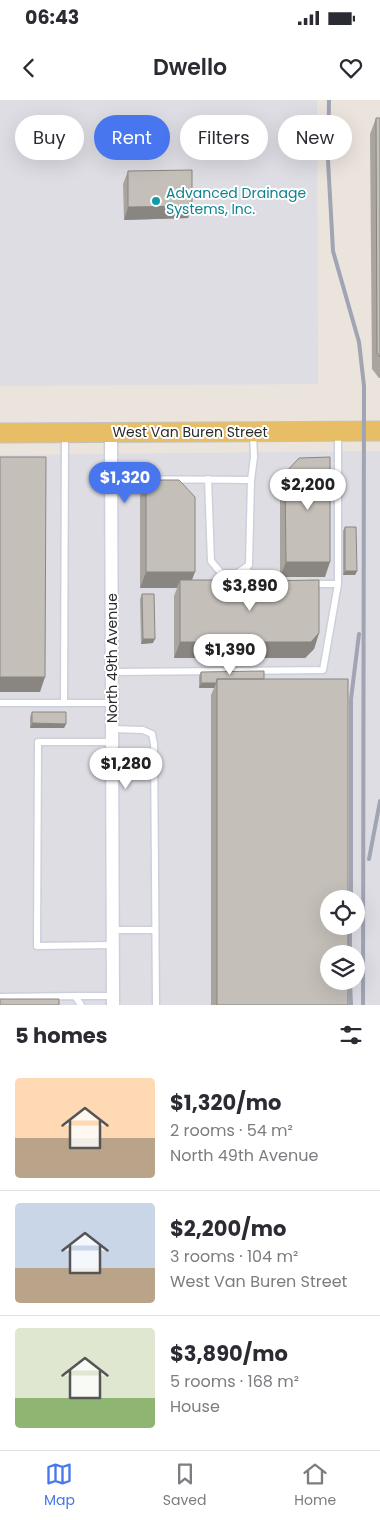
<!DOCTYPE html>
<meta charset="utf-8">
<style>
:root{--surface:#fff;--page:#f2f2f3;--text:#2b2b33;--muted:#7c7c81;--line:#e1e1e2;--accent:#4776ee}
body{margin:0;font-family:Poppins,sans-serif;background:var(--page);color:var(--text);height:100vh;display:flex;flex-direction:column;font-size:19px;white-space:nowrap}
*{box-sizing:border-box;margin:0}
p{font-size:16px;color:var(--muted)}
.icon{flex:none;width:28px;height:28px;fill:none;stroke:currentColor;stroke-width:2;stroke-linecap:round;stroke-linejoin:round}
.map{position:relative;height:905px;overflow:hidden}
.side{display:flex;flex-direction:column;background:var(--surface);flex:1}
.side>*{flex:none}
.banner{position:absolute;left:15px;top:15px;width:350px;height:45px;display:flex;gap:10px}
.fabs{position:absolute;left:320px;top:790px;display:grid;gap:10px}
.fabs a{display:grid;place-items:center;width:45px;height:45px;border-radius:50%;background:var(--surface);box-shadow:0 5px 20px #0002;font-size:25px}
.price{position:absolute;translate:-50% -42px;padding:0 11px;border-radius:18px;background:#fff;color:#222;font-size:16px;line-height:32px;filter:drop-shadow(0 1px 2px #0008)}
.price::after{content:'';position:absolute;left:50%;top:30px;width:15px;height:11px;margin-left:-8px;background:inherit;clip-path:polygon(0 0,100% 0,50% 100%)}
.price.selected{background:var(--accent);color:#fff}
ul{padding:0;list-style:none}
li{display:flex;align-items:center;gap:15px;height:125px;padding:0 15px}
li+li{border-top:1px solid var(--line)}
li span{display:grid;place-items:center;flex:none;width:140px;height:100px;border-radius:5px;color:#555}
li>.icon{margin-inline-start:auto}
span .icon{width:60px;height:60px;fill:#fffc;stroke-width:1}
li b{font-size:21px}
h2{display:flex;justify-content:space-between;align-items:center;height:60px;padding:0 15px;font-size:21px}
.pill{padding:0 18px;border-radius:22px;background:var(--surface);box-shadow:0 5px 20px #0002;font-size:18px;line-height:45px}
.pill.selected{background:var(--accent);color:#fff}
.status{display:flex;justify-content:space-between;align-items:center;height:35px;padding:0 25px;background:var(--surface);direction:ltr}
.status svg{height:14px;fill:currentColor}
header{display:flex;justify-content:space-between;align-items:center;height:65px;padding:0 15px;background:var(--surface);font-size:22px;font-weight:600}
.tab-bar{display:flex;justify-content:space-around;align-items:center;height:70px;border-top:1px solid var(--line);background:var(--surface);font-size:14px;color:var(--muted)}
.tab-bar a{display:grid;justify-items:center;gap:2px}
.tab-bar .selected{color:var(--accent)}
.map>svg:first-child{display:block}
.industrial{fill:#dedde4;fill-rule:evenodd}
.lines{fill:none;stroke-linecap:round;stroke-linejoin:round}
.service-casing{stroke:#cbd0db;stroke-width:9}
.minor-casing{stroke:#cbd0db;stroke-width:15}
.primary-casing{stroke:#c3c3c3;stroke-width:21}
.service{stroke:#fff;stroke-width:6}
.minor{stroke:#fff;stroke-width:12}
.primary{stroke:#e7bd65;stroke-width:19}
.rail{stroke:#a0a4b3;stroke-width:4}
.wall{fill:#a9a49e}
.shaded-wall{fill:#898681}
.building{fill:#c4bfb8;stroke:#898681}
.culture-dot{fill:#0f9aa8;stroke:#fff;stroke-width:2}
.labels{text-anchor:middle;dominant-baseline:central;stroke-width:4;stroke-linejoin:round;paint-order:stroke}
.culture-label{font-size:14px;fill:#0d838f;stroke:#fff;text-anchor:start}
.street-label{font-size:14px;fill:#2a2a2a;stroke:#fff}
</style>
<div class="status"><b>06:43</b><svg viewBox="0 0 49 12"><path d="M0 12V9h3v3zM5 12V6h3v6zM10 12V3h3v9zM15 12V0h3v12zM26 1h20v11H26zM47 4h2v5h-2z"/></svg></div>
<header><svg class="icon" aria-label="back" viewBox="0 0 24 24"><path d="M15 5l-7 7 7 7"/></svg>Dwello<svg class="icon" aria-label="heart" viewBox="0 0 24 24"><path d="M12 20l-8-8c-3-5 5-10 8-4 3-6 11-1 8 4z"/></svg></header>
<div class="map">
<svg width="380" height="905" viewBox="0 0 380 905">
<rect width="100%" height="100%" fill="#ebe4dd"/>
<path class="industrial" d="M 0,0 L 317,0 L 318,284 L 0,286 Z
M 380,351 L 380,905 L 0,905 L 0,355 ZM 329,799 L 356,799 L 356,826 L 329,826 ZM 329,854 L 356,854 L 356,881 L 329,881 Z"/>
<g class="lines">
<defs>
<path id="service" d="M 65,334 L 64,603 L 112,603
M 111,379 C 158,380 204,379 251,380 L 249,465 L 236,474 L 221,473 L 211,461 L 208,379
M 251,380 L 254,357 L 253,333
M 244,469 L 271,484
M 311,484 L 338,484
M 112,572 L 323,570 L 338,484 L 338,333
M 0,603 L 64,603
M 112,629 L 143,630 L 152,634 L 154,644 L 156,905
M 112,642 L 38,642 L 37,846 L 113,845
M 113,830 L 155,830
M 75,896 L 113,896
M 0,897 L 75,896 L 81,905"/>
<path id="minor" d="M 111,332 L 113,905"/>
<path id="primary" d="M 0,333 L 380,331"/>
</defs>
<use href="#service" class="service-casing"/>
<use href="#minor" class="minor-casing"/>
<use href="#primary" class="primary-casing"/>
<use href="#service" class="service"/>
<use href="#minor" class="minor"/>
<use href="#primary" class="primary"/>
<path class="rail" d="M 329,0 L 328,60 L 333,151 L 359,242 L 364,286 L 363,905
M 369,759 L 380,701
M 351,799 L 351,599 L 359,534
M 350,854 L 350,826
M 350,881 L 351,905"/>
</g>
<path class="wall" d="M 376,18 L 380,18 L 380,278 L 379,278 L 372,269 L 370,34 Z
M 128,71 L 192,106 L 188,118 L 124,120 L 123,84 Z
M 285,373 L 325,477 L 280,477 L 280,388 Z
M 146,380 L 192,480 L 228,490 L 319,533 L 314,549 L 305,558 L 174,558 L 174,496 L 177,488 L 140,488 L 140,396 Z
M 345,427 L 357,471 L 355,475 L 343,475 L 343,431 Z
M 142,494 L 153,543 L 141,544 L 140,499 Z
M 201,572 L 264,579 L 348,905 L 211,905 L 211,595 L 214,588 L 199,588 L 199,576 Z
M 32,612 L 66,624 L 64,628 L 30,628 L 30,617 Z"/>
<path class="shaded-wall" d="M 192,106 L 188,118 L 124,120 L 128,107 Z
M 286,462 L 330,462 L 325,477 L 280,477 Z
M 345,471 L 357,471 L 355,475 L 343,475 Z
M 146,472 L 195,472 L 189,488 L 180,480 L 177,488 L 140,488 Z
M 319,533 L 314,549 L 305,558 L 174,558 L 180,542 Z
M 143,539 L 155,539 L 153,543 L 141,544 Z
M 0,577 L 45,577 L 40,592 L 0,592 Z
M 201,583 L 216,583 L 214,588 L 199,588 Z
M 32,623 L 66,624 L 64,628 L 30,628 Z"/>
<path class="building" d="M 376,18 L 380,18 L 380,257 L 377,253 Z
M 192,70 L 192,106 L 128,107 L 128,71 Z
M 0,357 L 46,357 L 45,577 L 0,577 Z
M 330,357 L 330,462 L 286,462 L 285,373 L 299,358 Z
M 146,380 L 179,380 L 195,397 L 195,472 L 146,472 Z
M 345,427 L 356,427 L 357,471 L 345,471 Z
M 180,480 L 217,480 L 228,490 L 250,490 L 258,481 L 319,480 L 319,533 L 311,542 L 180,542 Z
M 142,494 L 154,494 L 155,539 L 143,539 Z
M 264,571 L 264,579 L 217,579 L 216,583 L 201,583 L 201,572 Z
M 217,579 L 348,579 L 348,799 L 329,799 L 329,826 L 348,826 L 348,854 L 329,854 L 329,881 L 348,881 L 348,905 L 217,905 Z
M 32,612 L 66,612 L 66,624 L 32,623 Z
M 0,899 L 59,899 L 59,905 L 0,905 Z"/>
<circle class="culture-dot" cx="156" cy="101" r="5"/>
<g class="labels">
<g class="culture-label">
<text x="166" y="93">Advanced Drainage<tspan x="166" dy="16">Systems, Inc.</tspan></text>
</g>
<g class="street-label">
<text x="190" y="332">West Van Buren Street</text>
<text transform="translate(112 558) rotate(-90)">North 49th Avenue</text>
</g>
</g>
</svg>
<div class="fabs">
<a><svg class="icon" aria-label="locate" viewBox="0 0 24 24"><circle cx="12" cy="12" r="6"/><path d="M12 2v4M12 18v4M2 12h4M18 12h4"/></svg></a>
<a><svg class="icon" aria-label="layers" viewBox="0 0 24 24"><path d="M12 4l9 5-9 5-9-5zM3 14l9 5 9-5"/></svg></a>
</div>
<b class="price selected" style="left:125px;top:404px">$1,320</b>
<b class="price" style="left:308px;top:411px">$2,200</b>
<b class="price" style="left:250px;top:512px">$3,890</b>
<b class="price" style="left:230px;top:576px">$1,390</b>
<b class="price" style="left:126px;top:690px">$1,280</b>
<div class="banner">
<a class="pill">Buy</a>
<a class="pill selected">Rent</a>
<a class="pill">Filters</a>
<a class="pill">New</a>
</div>
</div>
<section class="side">
<h2>5 homes<svg class="icon" aria-label="filters" viewBox="0 0 24 24"><path d="M4 7h16M4 17h16"/><circle cx="9" cy="7" r="2"/><circle cx="15" cy="17" r="2"/></svg></h2>
<ul>
<li><span style="background:linear-gradient(#ffd9b3 60%,#b9a48a 0)"><svg class="icon" aria-label="home" viewBox="0 0 24 24"><path d="M3 11l9-7 9 7M6 9v11h12V9"/></svg></span><div><b>$1,320/mo</b><p>2 rooms · 54 m²</p><p>North 49th Avenue</p></div></li>
<li><span style="background:linear-gradient(#c9d6e8 65%,#b9a48a 0)"><svg class="icon" aria-label="home" viewBox="0 0 24 24"><path d="M3 11l9-7 9 7M6 9v11h12V9"/></svg></span><div><b>$2,200/mo</b><p>3 rooms · 104 m²</p><p>West Van Buren Street</p></div></li>
<li><span style="background:linear-gradient(#dfe7d0 70%,#8fb573 0)"><svg class="icon" aria-label="home" viewBox="0 0 24 24"><path d="M3 11l9-7 9 7M6 9v11h12V9"/></svg></span><div><b>$3,890/mo</b><p>5 rooms · 168 m²</p><p>House</p></div></li>
</ul>
</section>
<nav class="tab-bar">
<a class="selected"><svg class="icon" aria-label="map" viewBox="0 0 24 24"><path d="M3 6l6-2 6 2 6-2v14l-6 2-6-2-6 2zM9 4v14M15 6v14"/></svg>Map</a>
<a><svg class="icon" aria-label="saved" viewBox="0 0 24 24"><path d="M7 4h10v16l-5-4-5 4z"/></svg>Saved</a>
<a><svg class="icon" aria-label="home" viewBox="0 0 24 24"><path d="M3 11l9-7 9 7M6 9v11h12V9"/></svg>Home</a>
</nav>
